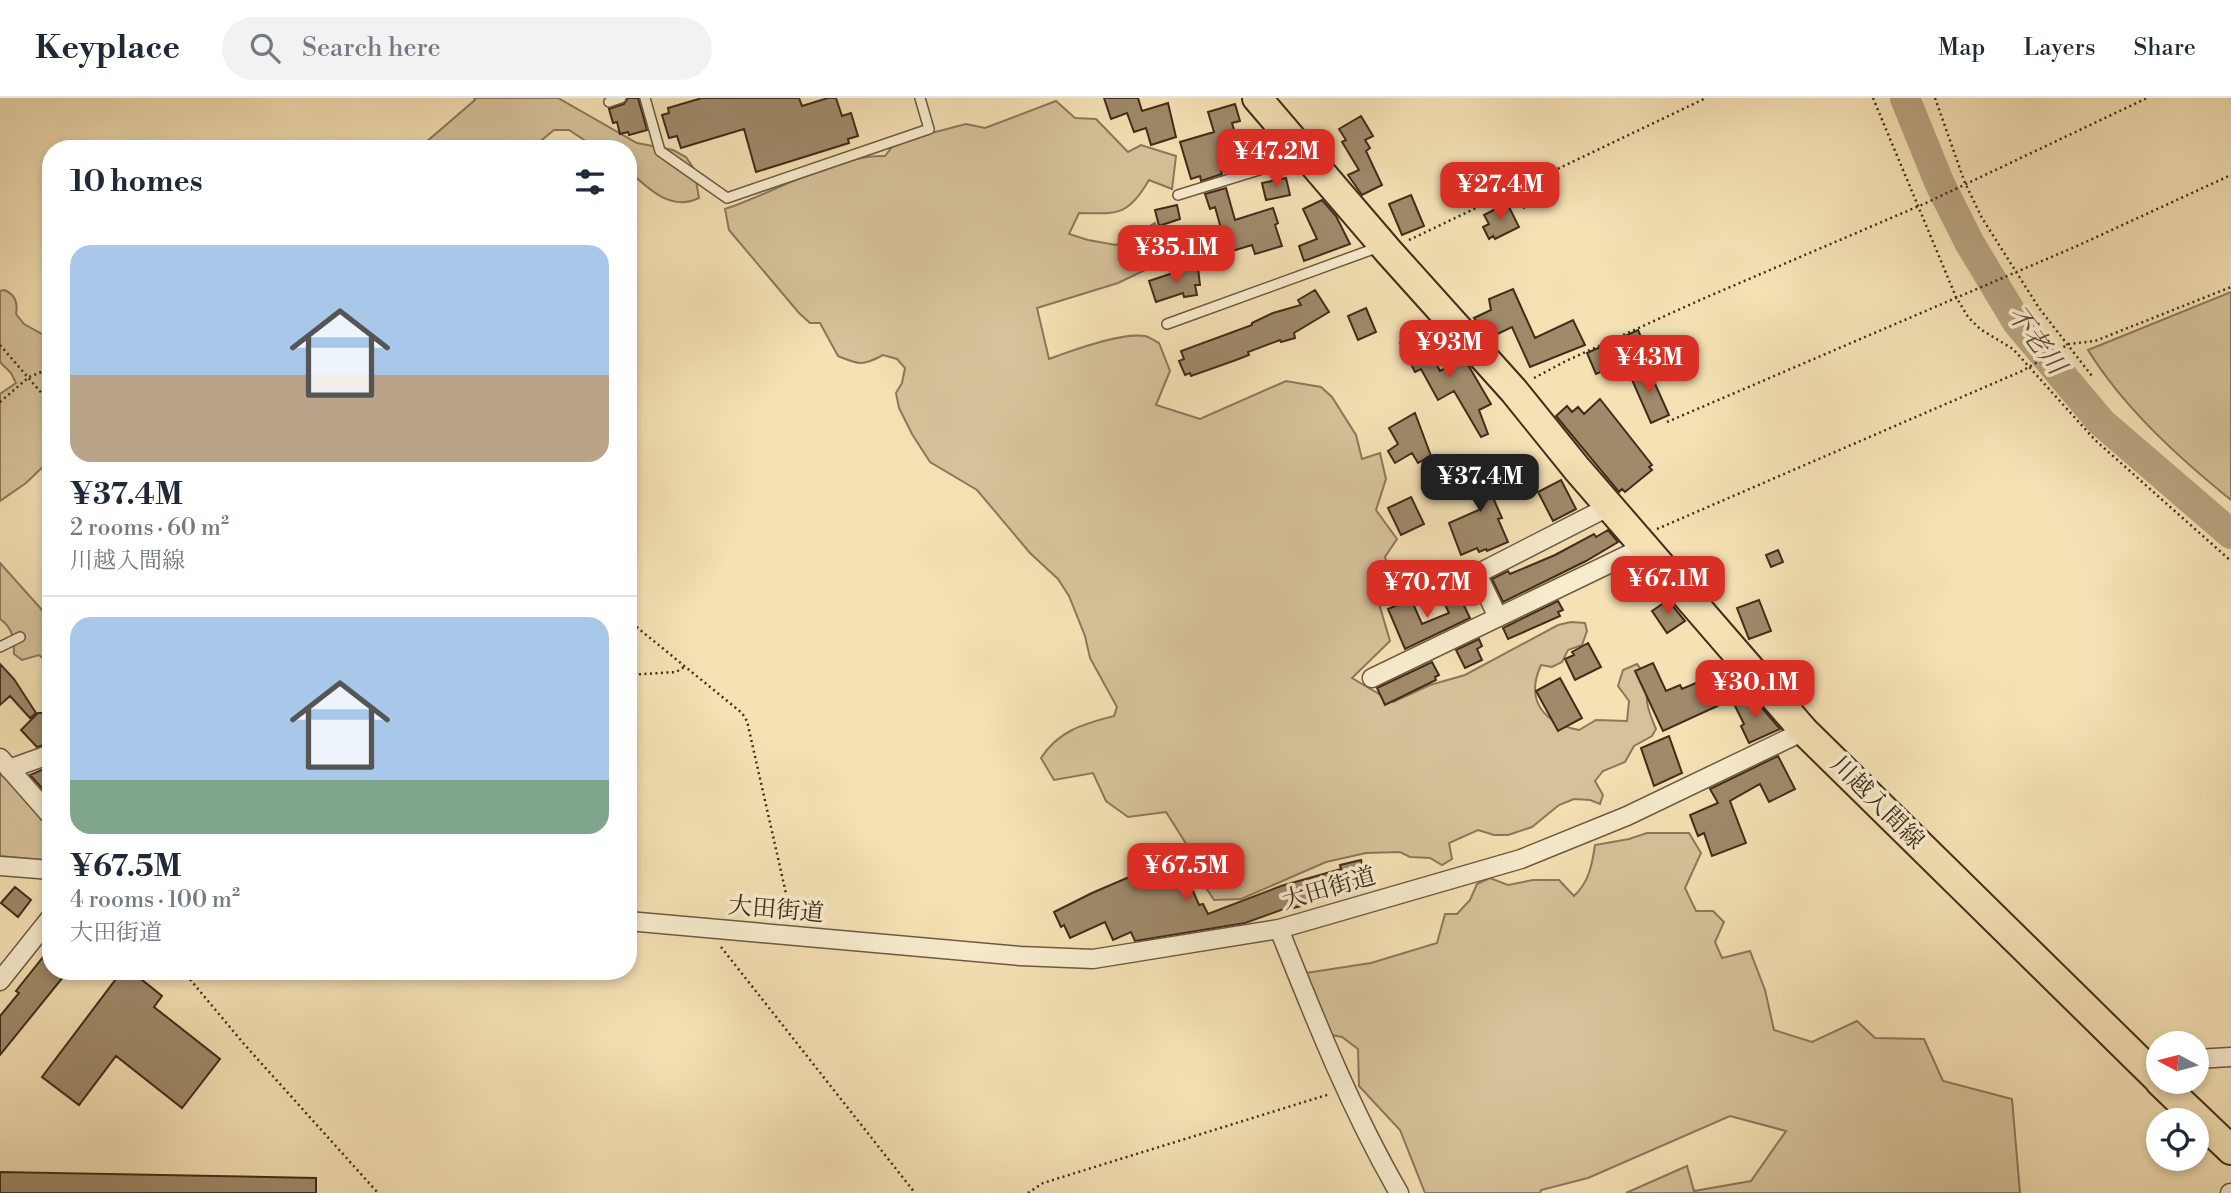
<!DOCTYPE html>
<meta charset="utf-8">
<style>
:root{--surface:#fff;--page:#f2f2f3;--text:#1f2937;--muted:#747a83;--line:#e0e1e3;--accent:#d93025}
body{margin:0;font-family:"Libre Bodoni","Noto Serif JP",serif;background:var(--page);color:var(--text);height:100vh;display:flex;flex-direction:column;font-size:26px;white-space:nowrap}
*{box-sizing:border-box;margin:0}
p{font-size:23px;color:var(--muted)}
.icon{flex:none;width:38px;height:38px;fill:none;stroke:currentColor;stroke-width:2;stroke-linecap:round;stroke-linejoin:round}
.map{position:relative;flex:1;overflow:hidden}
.side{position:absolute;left:42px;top:42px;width:595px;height:840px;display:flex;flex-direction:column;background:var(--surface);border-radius:28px;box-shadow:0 4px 10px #0003}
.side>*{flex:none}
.needle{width:46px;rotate:277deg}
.tools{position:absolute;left:2146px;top:933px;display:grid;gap:14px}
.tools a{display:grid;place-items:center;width:63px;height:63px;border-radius:50%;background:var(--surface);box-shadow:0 4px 10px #0003;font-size:35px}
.price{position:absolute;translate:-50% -60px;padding:0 16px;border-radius:14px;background:var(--accent);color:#fff;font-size:23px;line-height:46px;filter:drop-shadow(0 2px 4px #0008)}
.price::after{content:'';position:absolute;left:50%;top:42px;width:21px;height:16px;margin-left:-10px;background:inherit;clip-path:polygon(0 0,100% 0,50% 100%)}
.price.on{background:#222;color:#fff}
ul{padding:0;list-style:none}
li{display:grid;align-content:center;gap:14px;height:371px;padding:0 28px}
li+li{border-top:2px solid var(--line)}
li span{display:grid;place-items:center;height:217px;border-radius:21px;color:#555}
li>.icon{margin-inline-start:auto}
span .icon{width:126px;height:126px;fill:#fffc;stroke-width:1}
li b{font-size:30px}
h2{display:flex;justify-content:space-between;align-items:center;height:84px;padding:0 28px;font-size:30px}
header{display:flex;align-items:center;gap:42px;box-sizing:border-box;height:98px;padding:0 35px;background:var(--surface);border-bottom:2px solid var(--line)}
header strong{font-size:33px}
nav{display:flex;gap:38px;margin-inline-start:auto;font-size:24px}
.search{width:490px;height:63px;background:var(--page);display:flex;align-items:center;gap:18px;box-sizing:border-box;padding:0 24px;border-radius:38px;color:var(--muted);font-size:26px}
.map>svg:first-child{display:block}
.green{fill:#d6c29a;stroke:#8c775a;stroke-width:2}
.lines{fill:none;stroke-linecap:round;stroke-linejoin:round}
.river{stroke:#b7a37f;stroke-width:30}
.building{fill:#9f8a6a;stroke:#422c19;stroke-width:2}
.service-casing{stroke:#6e5940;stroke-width:12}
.minor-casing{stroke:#6e5940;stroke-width:21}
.primary-casing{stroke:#422c19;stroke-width:32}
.path{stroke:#422c19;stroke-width:2.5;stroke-dasharray:2 3.5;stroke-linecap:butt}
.service{stroke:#f8ecce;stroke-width:9}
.minor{stroke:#f8ecce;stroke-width:18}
.primary{stroke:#f4e1b4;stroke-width:28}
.labels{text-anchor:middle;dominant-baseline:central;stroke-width:7;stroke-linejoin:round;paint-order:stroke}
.street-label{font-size:24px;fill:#422c19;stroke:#f8ecce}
.water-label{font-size:26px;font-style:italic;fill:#5f4a32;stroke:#f8ecce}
</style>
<header>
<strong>Keyplace</strong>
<div class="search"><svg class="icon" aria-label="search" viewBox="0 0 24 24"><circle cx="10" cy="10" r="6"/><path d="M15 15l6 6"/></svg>Search here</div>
<nav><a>Map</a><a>Layers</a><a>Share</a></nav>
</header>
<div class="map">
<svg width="2231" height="1095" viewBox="0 0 2231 1095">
<rect width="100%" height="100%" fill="#f4e1b4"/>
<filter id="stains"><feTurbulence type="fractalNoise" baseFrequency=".00286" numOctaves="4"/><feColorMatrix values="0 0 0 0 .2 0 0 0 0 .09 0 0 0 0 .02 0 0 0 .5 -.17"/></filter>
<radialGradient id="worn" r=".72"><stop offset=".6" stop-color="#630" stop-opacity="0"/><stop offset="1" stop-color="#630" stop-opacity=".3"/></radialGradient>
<path class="green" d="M 474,0 L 558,0 L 637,45 L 673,52 L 686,59 L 694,71 L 699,100 C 671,114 647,90 628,72 L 628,51 L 598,51 L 569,32 L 554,32 L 531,51 L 418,51 L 475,2 Z
M 1056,3 L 1075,20 L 1096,21 L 1128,54 L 1141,47 L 1176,58 L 1172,91 L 1149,82 C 1128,118 1118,116 1079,115 L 1069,136 L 1088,142 L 1116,147 L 1155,125 L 1164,163 L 1118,185 L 1037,210 L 1049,261 C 1070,253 1123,234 1145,238 C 1149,239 1155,243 1159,245 L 1170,273 L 1156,307 L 1200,321 L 1286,283 L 1321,289 L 1332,299 L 1356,337 L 1362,361 L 1380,355 L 1386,381 L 1376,412 L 1397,441 L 1385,459 L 1393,486 L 1380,509 L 1390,543 L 1352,580 L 1393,604 L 1430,587 L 1465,577 L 1558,527 L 1571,524 L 1585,525 L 1587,533 L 1582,547 L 1568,552 L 1562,564 L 1552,569 L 1541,567 C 1525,602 1543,625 1579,632 L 1596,622 L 1627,623 L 1629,603 L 1618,588 L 1623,572 L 1637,566 C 1651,583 1644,591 1648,609 C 1650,617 1653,624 1656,631 L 1652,638 L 1634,648 L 1625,664 L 1603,673 L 1595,683 L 1603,697 L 1600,706 L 1590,702 L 1574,701 L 1559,707 L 1532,729 L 1508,737 L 1494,737 L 1478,732 L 1449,745 L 1452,761 L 1442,767 L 1430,760 L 1410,759 L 1400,754 L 1366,755 L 1326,764 L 1241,801 L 1214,802 L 1203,785 L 1197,763 L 1166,714 L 1128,719 L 1106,703 L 1093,675 L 1054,682 L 1041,660 C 1059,632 1084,626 1114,618 L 1117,609 L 1090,560 L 1085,538 L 1069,498 L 1058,481 L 1030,455 L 977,392 L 930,364 L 912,336 L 899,310 L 896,295 L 902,285 L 905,270 L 897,261 L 883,257 C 863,268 859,267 838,258 L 820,225 L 810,225 L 799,215 L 729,132 L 725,111 C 772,96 837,56 885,58 L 892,49 L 916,39 L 966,26 L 985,30 Z
M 4,192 C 15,196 18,205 16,216 L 24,226 L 51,241 L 51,361 L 26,385 L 0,403 L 0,296 L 16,285 L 11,275 L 0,264 L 0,193 Z
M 2231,194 L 2231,402 C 2178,359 2124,310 2088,252 Z
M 0,465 L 51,522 L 51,567 L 39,557 L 22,562 L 14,556 C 14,541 13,530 0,521 Z
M 0,668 L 51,731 L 51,763 L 0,758 Z
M 1647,735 L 1689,735 L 1701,755 L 1685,790 L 1696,813 L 1713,813 L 1724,824 L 1715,844 L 1722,860 L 1750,853 L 1765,892 L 1774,932 L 1812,944 L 1857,923 L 1875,940 L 1924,941 L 1943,983 L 2012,1001 L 2020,1095 L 1626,1095 L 1687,1068 L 1694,1093 L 1751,1083 L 1786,1033 L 1730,1018 L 1588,1080 L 1541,1092 L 1540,1095 L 1425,1095 L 1400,1032 L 1359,988 L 1358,951 L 1342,939 L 1326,936 L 1294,888 L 1306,875 L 1371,865 L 1437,845 L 1445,816 L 1457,816 L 1470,802 L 1477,786 L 1490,780 L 1508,787 L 1533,782 L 1559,782 L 1574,798 C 1589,784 1592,767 1595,747 L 1629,741 Z"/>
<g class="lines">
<path class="river" d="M 1905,0 L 1939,84 L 1969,144 L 2017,224 L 2101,324 L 2231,436"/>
</g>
<path class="building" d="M 628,0 L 638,0 L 647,32 L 629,37 L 628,34 L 620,36 L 617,24 L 613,25 L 609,11 L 624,6 Z
M 702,0 L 799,0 L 802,8 L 828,0 L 836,0 L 842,18 L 851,15 L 858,38 L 848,41 L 849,45 L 756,74 L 744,31 L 681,50 L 677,38 L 669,40 L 662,17 L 669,15 L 668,10 Z
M 1104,0 L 1138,0 L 1142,13 L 1168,5 L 1176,39 L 1151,47 L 1146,30 L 1134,34 L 1127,15 L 1111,21 Z
M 1235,6 L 1240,23 L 1232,25 L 1244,65 L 1221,72 L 1222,76 L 1201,83 L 1200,78 L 1191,81 L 1180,44 L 1214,34 L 1208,14 Z
M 1361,18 L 1373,38 L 1365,42 L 1370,50 L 1366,53 L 1382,87 L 1362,97 L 1348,77 L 1359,72 L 1342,44 L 1346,42 L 1339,31 Z
M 1286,80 L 1290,97 L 1266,102 L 1262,85 Z
M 1542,83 L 1548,98 L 1524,110 L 1517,94 Z
M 1226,90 L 1235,122 L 1273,110 L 1278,125 L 1275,127 L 1282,148 L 1255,156 L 1252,147 L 1212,159 L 1207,141 L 1222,134 L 1215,109 L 1210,111 L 1205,96 Z
M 1411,97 L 1424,128 L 1402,137 L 1389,106 Z
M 1322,102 L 1336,118 L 1350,146 L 1304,163 L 1299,148 L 1317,141 L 1303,111 Z
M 1507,105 L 1519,129 L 1495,141 L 1493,138 L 1489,141 L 1483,129 L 1489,126 L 1484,117 Z
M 1177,107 L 1180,121 L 1159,128 L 1155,112 Z
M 1198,170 L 1200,187 L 1195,187 L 1197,197 L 1184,199 L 1183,195 L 1156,204 L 1149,183 L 1182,172 Z
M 1513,191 L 1535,240 L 1573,222 L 1585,247 L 1530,269 L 1512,229 L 1489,240 L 1474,220 L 1491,212 L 1489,201 Z
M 1315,192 L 1329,214 L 1294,235 L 1295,240 L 1281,244 L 1280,242 L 1248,254 L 1249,257 L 1236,262 L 1191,278 L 1190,275 L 1185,277 L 1179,263 L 1184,261 L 1181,253 L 1252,227 L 1252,225 L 1273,215 L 1301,207 L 1298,202 Z
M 1366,210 L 1376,234 L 1358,242 L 1348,218 Z
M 1638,232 L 1647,253 L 1596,276 L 1587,255 Z
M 1420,234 L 1440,273 L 1462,260 L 1467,265 L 1491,306 L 1479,312 L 1488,336 L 1481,339 L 1454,293 L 1438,302 L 1421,271 L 1415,274 L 1400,245 Z
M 1639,266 L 1646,282 L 1652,279 L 1669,317 L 1651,325 L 1629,275 Z
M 1600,301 L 1652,367 L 1649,369 L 1652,372 L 1625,394 L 1622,391 L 1619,394 L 1556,318 L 1567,308 L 1572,314 L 1578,309 L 1584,316 Z
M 1415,315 L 1431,358 L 1418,365 L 1412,355 L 1395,365 L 1388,353 L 1398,346 L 1389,330 Z
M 1481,360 L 1500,399 L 1494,402 L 1502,420 L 1498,421 L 1508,444 L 1487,453 L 1486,451 L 1479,454 L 1477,450 L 1461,457 L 1449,425 L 1481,411 L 1461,370 Z
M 1561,382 L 1576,411 L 1553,423 L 1538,394 Z
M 1411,399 L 1424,426 L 1401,437 L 1388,410 Z
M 1608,432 L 1618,444 L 1586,463 L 1503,504 L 1492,481 L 1508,473 L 1510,476 L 1555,457 L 1594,436 L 1596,439 Z
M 1778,452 L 1783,464 L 1771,469 L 1766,457 Z
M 1456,491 L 1470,520 L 1405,551 L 1388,511 L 1411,501 L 1422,526 L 1449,515 L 1441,498 Z
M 1668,502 L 1685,523 L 1667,535 L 1652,513 Z
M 1759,502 L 1771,533 L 1749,541 L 1737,510 Z
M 1558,503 L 1563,512 L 1558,514 L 1560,518 L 1508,541 L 1503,530 Z
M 1479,541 L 1482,548 L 1477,551 L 1482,562 L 1465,570 L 1456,552 Z
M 1588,545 L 1601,569 L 1575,582 L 1565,561 L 1574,557 L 1572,554 Z
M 1432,564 L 1439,577 L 1435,579 L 1436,582 L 1385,607 L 1377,590 Z
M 1653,565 L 1666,593 L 1680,587 L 1682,591 L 1712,578 L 1724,605 L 1663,633 L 1635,573 Z
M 0,566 L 14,581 L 36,615 L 30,620 L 10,598 L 0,607 Z
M 1560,580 L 1582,620 L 1558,633 L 1536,593 Z
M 1751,597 L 1780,631 L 1749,645 L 1741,628 L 1744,626 L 1734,606 Z
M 38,615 L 44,615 L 51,623 L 51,645 L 37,649 L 21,632 Z
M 1669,638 L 1682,675 L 1654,688 L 1641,650 Z
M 1778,658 L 1795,691 L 1769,704 L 1760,686 L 1730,703 L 1746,745 L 1712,758 L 1704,735 L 1698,738 L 1690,717 L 1718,705 L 1710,691 Z
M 51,668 L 51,700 L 30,677 Z
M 1178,758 L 1199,807 L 1203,806 L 1208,816 L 1281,788 L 1341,771 L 1340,767 L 1361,762 L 1367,784 L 1310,797 L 1313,805 L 1293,810 L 1292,808 L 1245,825 L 1135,843 L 1131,834 L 1113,842 L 1105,824 L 1070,840 L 1064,827 L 1061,829 L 1054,814 L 1092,795 Z
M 15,789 L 31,802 L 18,819 L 1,805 Z
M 51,849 L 51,873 L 68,873 L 0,957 L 0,918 L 19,895 L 16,893 Z
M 122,873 L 131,873 L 162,898 L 154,909 L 220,961 L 182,1010 L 116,958 L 79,1007 L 42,979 Z
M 0,1074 L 316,1080 L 316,1095 L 0,1095 Z"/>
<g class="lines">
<defs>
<path id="service" d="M 645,0 L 660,53 L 727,100 L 929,31 L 920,0
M 609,4 L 621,0
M 1178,97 L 1301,59
M 1167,226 L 1379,149
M 0,549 L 20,539"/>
<path id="minor" d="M 1498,519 L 1477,476 L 1610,408
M 1372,580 L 1646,448
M 0,660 L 51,718
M 9,671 L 51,656
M 0,768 L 51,772
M 628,823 L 1020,858 L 1093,861 L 1279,831 L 1521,761 L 1627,718 L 1804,633
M 1279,831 C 1315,921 1350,1010 1399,1095
M 0,883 L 51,819
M 2196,961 L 2231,959
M 2230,1095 L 2231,1095"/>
<path id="primary" d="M 1257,0 L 1389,154 L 1514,293 L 1577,371 L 1804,633 L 2158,981
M 2160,984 L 2231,1052"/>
</defs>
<use href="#service" class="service-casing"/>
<use href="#minor" class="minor-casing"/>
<use href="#primary" class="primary-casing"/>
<path class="path" d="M 1873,0 L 1956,199 L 1968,219 L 1980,231 L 2013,251 L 2095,342 L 2231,463
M 1935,0 L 1965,85 L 1982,120 L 2039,210 L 2092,278
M 1409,142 L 1706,0
M 0,247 L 51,306
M 1534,280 L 1566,263 L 1700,202 L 1926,105 L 2147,0
M 0,304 L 29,279 L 51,270
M 1667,324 L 2077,148 L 2231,77
M 1657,431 L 2022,273 L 2069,246 L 2095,243 L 2231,189
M 628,522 L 742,615 L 747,623 L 792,822
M 628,577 L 676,574 L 684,569
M 721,849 L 915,1095
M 183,873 L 244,946 L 378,1095
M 1028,1095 L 1043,1085 L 1330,996"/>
<use href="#service" class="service"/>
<use href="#minor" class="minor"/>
<use href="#primary" class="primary"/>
</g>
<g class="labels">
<g class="street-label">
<text transform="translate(1877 705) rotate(45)">川越入間線</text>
<text transform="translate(1329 791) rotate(-16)">大田街道</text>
<text transform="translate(776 812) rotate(5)">大田街道</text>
</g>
<g class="water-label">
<text transform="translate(2036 242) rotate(53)">不老川</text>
</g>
</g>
<rect width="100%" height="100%" filter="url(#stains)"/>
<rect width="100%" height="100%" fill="url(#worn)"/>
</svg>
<div class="tools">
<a><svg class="needle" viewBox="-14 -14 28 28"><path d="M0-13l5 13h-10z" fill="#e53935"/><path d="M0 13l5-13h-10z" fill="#747a83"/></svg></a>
<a><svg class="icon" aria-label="locate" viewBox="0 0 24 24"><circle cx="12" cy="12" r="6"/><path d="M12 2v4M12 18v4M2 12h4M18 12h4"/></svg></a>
</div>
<b class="price" style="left:1276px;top:91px">¥47.2M</b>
<b class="price" style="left:1500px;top:124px">¥27.4M</b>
<b class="price" style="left:1176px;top:187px">¥35.1M</b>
<b class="price" style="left:1449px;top:282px">¥93M</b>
<b class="price" style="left:1649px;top:297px">¥43M</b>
<b class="price on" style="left:1480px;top:416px">¥37.4M</b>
<b class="price" style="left:1668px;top:518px">¥67.1M</b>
<b class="price" style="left:1427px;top:522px">¥70.7M</b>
<b class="price" style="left:1755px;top:622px">¥30.1M</b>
<b class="price" style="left:1186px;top:805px">¥67.5M</b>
<section class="side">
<h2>10 homes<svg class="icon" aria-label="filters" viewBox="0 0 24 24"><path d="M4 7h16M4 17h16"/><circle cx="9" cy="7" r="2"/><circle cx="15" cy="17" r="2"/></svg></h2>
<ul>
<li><span style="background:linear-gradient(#a9c7e8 60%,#b9a48a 0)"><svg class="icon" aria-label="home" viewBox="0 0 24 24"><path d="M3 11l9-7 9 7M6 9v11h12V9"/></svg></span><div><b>¥37.4M</b><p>2 rooms · 60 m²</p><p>川越入間線</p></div></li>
<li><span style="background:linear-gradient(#a9c7e8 75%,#7fa58c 0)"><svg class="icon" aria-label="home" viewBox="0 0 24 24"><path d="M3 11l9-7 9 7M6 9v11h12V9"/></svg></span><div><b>¥67.5M</b><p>4 rooms · 100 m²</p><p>大田街道</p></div></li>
</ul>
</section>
</div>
